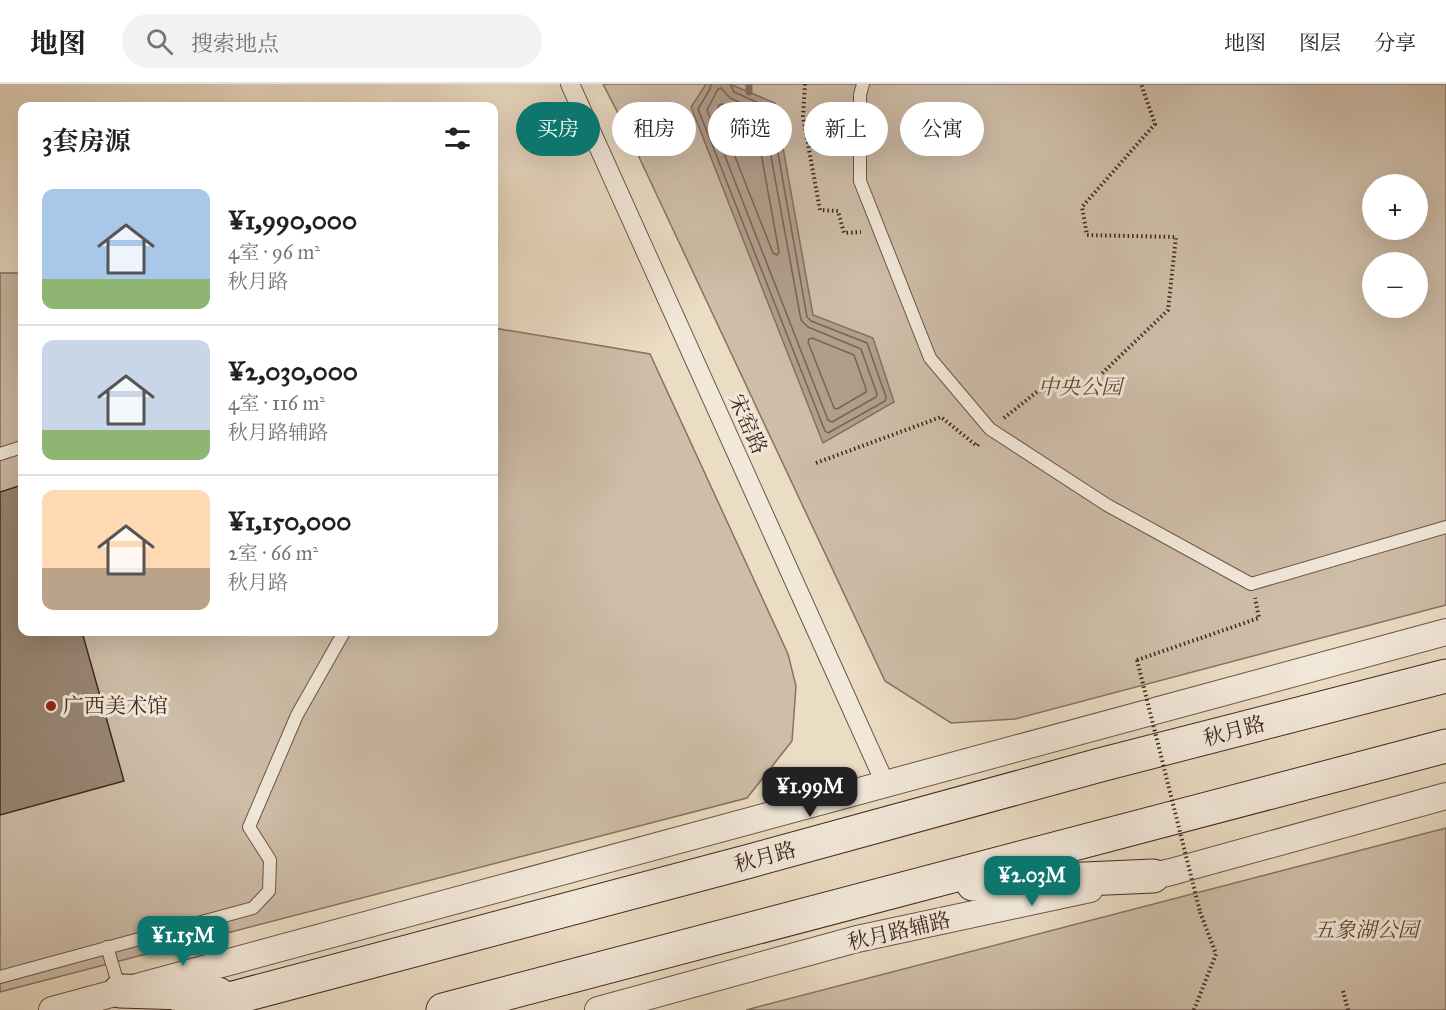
<!DOCTYPE html>
<html lang="zh">
<meta charset="utf-8">
<style>
:root{--surface:#fff;--page:#f2f2f2;--text:#202124;--muted:#757577;--line:#e0e0e0;--accent:#0f766e}
body{margin:0;font-family:"IM FELL Great Primer","Noto Serif SC",serif;background:var(--page);color:var(--text);height:100vh;display:flex;flex-direction:column;font-size:22px;white-space:nowrap}
*{box-sizing:border-box;margin:0}
p{font-size:20px;color:var(--muted)}
.icon{flex:none;width:33px;height:33px;fill:none;stroke:currentColor;stroke-width:2;stroke-linecap:round;stroke-linejoin:round}
.map{position:relative;flex:1;overflow:hidden}
.panel{position:absolute;left:18px;top:18px;width:480px;height:534px;display:flex;flex-direction:column;background:var(--surface);border-radius:12px;box-shadow:0 6px 24px #0002}
.panel>*{flex:none}
.banner{position:absolute;left:516px;top:18px;width:570px;height:54px;display:flex;gap:12px}
.buttons{position:absolute;left:1362px;top:90px;display:grid;gap:12px}
.buttons a{display:grid;place-items:center;width:66px;height:66px;border-radius:50%;background:var(--surface);box-shadow:0 6px 24px #0002;font-size:30px}
.price{position:absolute;translate:-50% -51px;padding:0 14px;border-radius:12px;background:var(--accent);color:#fff;font-size:20px;line-height:39px;filter:drop-shadow(0 2px 3px #0008)}
.price::after{content:'';position:absolute;left:50%;top:36px;width:18px;height:14px;margin-left:-9px;background:inherit;clip-path:polygon(0 0,100% 0,50% 100%)}
.price.active{background:#222;color:#fff}
ul{padding:0;list-style:none}
li{display:flex;align-items:center;gap:18px;height:150px;padding:0 24px}
li+li{border-top:2px solid var(--line)}
li span{display:grid;place-items:center;flex:none;width:168px;height:120px;border-radius:12px;color:#555}
li>.icon{margin-inline-start:auto}
span .icon{width:72px;height:72px;fill:#fffc;stroke-width:1}
li b{font-size:26px}
h2{display:flex;justify-content:space-between;align-items:center;height:72px;padding:0 24px;font-size:26px}
.tag{padding:0 21px;border-radius:27px;background:var(--surface);box-shadow:0 6px 24px #0002;font-size:21px;line-height:54px}
.tag.active{background:var(--accent);color:#fff}
header{display:flex;align-items:center;gap:36px;box-sizing:border-box;height:84px;padding:0 30px;background:var(--surface);border-bottom:2px solid var(--line)}
header strong{font-size:28px}
nav{display:flex;gap:33px;margin-inline-start:auto;font-size:21px}
.search{width:420px;height:54px;background:var(--page);display:flex;align-items:center;gap:15px;box-sizing:border-box;padding:0 21px;border-radius:33px;color:var(--muted);font-size:22px}
.map>svg:first-child{display:block}
.green{fill:#cebda8;stroke:#867263;stroke-width:1.5;fill-rule:evenodd}
.water{fill:#b19f8c;stroke:#836f60;stroke-width:1.5}
.lines{fill:none;stroke-linecap:round;stroke-linejoin:round}
.shore{stroke:#786455;stroke-width:1.5}
.stream{stroke:#836f60;stroke-width:7}
.building{fill:#988674;stroke:#3f281e;stroke-width:1.5}
.service-casing{stroke:#6a5548;stroke-width:14}
.pedestrian-casing{stroke:#6a5548;stroke-width:20}
.minor-casing{stroke:#6a5548;stroke-width:28}
.secondary-casing{stroke:#3f281e;stroke-width:35}
.path{stroke:#3f281e;stroke-width:4;stroke-dasharray:1.5 3;stroke-linecap:butt}
.service{stroke:#f2e8d9;stroke-width:12}
.pedestrian{stroke:#f2e8d9;stroke-width:18}
.minor{stroke:#f2e8d9;stroke-width:26}
.secondary{stroke:#f2e8d9;stroke-width:33}
.path-bridge{stroke:#3f281e;stroke-width:4;stroke-dasharray:1.5 3;stroke-linecap:butt}
.poi-dot{fill:#8f2418;stroke:#f2e8d9;stroke-width:2}
.labels{text-anchor:middle;dominant-baseline:central;stroke-width:6;stroke-linejoin:round;paint-order:stroke}
.park-label{font-size:21px;font-style:italic;fill:#5c463a;stroke:#f2e8d9}
.street-label{font-size:21px;fill:#3f281e;stroke:#f2e8d9}
.poi-label{font-size:21px;fill:#3f281e;stroke:#f2e8d9;text-anchor:start}
</style>
<header>
<strong>地图</strong>
<div class="search"><svg class="icon" aria-label="search" viewBox="0 0 24 24"><circle cx="10" cy="10" r="6"/><path d="M15 15l6 6"/></svg>搜索地点</div>
<nav><a>地图</a><a>图层</a><a>分享</a></nav>
</header>
<div class="map">
<svg width="1446" height="926" viewBox="0 0 1446 926">
<rect width="100%" height="100%" fill="#ebdcc4"/>
<filter id="stains"><feTurbulence type="fractalNoise" baseFrequency=".00333" numOctaves="4"/><feColorMatrix values="0 0 0 0 .2 0 0 0 0 .09 0 0 0 0 .02 0 0 0 .5 -.17"/></filter>
<radialGradient id="worn" r=".72"><stop offset=".6" stop-color="#630" stop-opacity="0"/><stop offset="1" stop-color="#630" stop-opacity=".3"/></radialGradient>
<path class="green" d="M 603,0 L 1446,0 L 1446,521 L 1015,635 L 951,639 L 885,597 L 623,39 ZM 1372,100 L 1418,100 L 1418,146 L 1372,146 ZM 1372,178 L 1418,178 L 1418,224 L 1372,224 Z
M 0,189 L 22,189 L 22,548 L 494,548 L 494,244 L 650,270 L 788,570 L 796,602 L 792,657 L 747,714 L 0,908 Z
M 1446,744 L 1446,926 L 746,926 Z"/>
<path class="water" d="M 706,0 L 730,0 L 775,19 L 813,231 L 873,254 L 894,318 L 823,359 L 691,23 Z"/>
<g class="lines">
<path class="shore" d="M 711,0 L 710,5 L 698,25 L 825,347 L 828,349 L 885,317 L 886,313 L 867,259 L 811,237 L 807,233 L 770,24 L 734,8 L 730,0
M 721,4 L 730,14 L 763,29 L 801,236 L 808,243 L 861,265 L 877,310 L 876,313 L 832,338 L 828,336 L 707,26 L 718,5 Z
M 722,20 L 755,36 L 779,168 L 777,171 L 773,169 L 717,27 L 719,21 Z
M 812,254 L 854,271 L 866,305 L 866,308 L 837,325 L 834,324 L 808,258 L 809,255 Z"/>
<path class="stream" d="M 749,8 L 749,0"/>
</g>
<path class="building" d="M 22,401 L 22,548 L 82,548 L 124,697 L 0,731 L 0,408 Z"/>
<g class="lines">
<defs>
<path id="service" d="M 863,0 L 860,11 L 860,97 L 930,274 L 990,345 L 1107,421 L 1251,500 L 1446,443
M 0,370 L 22,363
M 107,863 L 120,906
M 0,893 L 253,824 L 269,807 L 270,776 L 249,743 L 297,631 L 344,548"/>
<path id="pedestrian" d="M 570,0 L 885,699"/>
<path id="minor" d="M 1135,796 L 1171,788 L 1446,712
M 52,926 L 1446,548
M 598,926 L 857,855 L 1090,805"/>
<path id="secondary" d="M 973,800 L 1153,792
M 120,907 L 218,910
M 188,926 L 750,777 L 1100,681 L 1446,592
M 443,926 L 1446,662"/>
</defs>
<use href="#service" class="service-casing"/>
<use href="#pedestrian" class="pedestrian-casing"/>
<use href="#minor" class="minor-casing"/>
<use href="#secondary" class="secondary-casing"/>
<path class="path" d="M 805,0 L 803,33 L 820,126 L 838,127 L 844,149 L 861,148
M 1004,334 L 1038,307 L 1091,300 L 1168,226 L 1176,153 L 1087,151 L 1082,123 L 1155,40 L 1141,0
M 816,379 L 941,333 L 977,362 L 980,358
M 1137,576 L 1259,534 L 1255,514
M 1343,907 L 1348,926
M 1194,926 L 1216,870 L 1200,828"/>
<use href="#service" class="service"/>
<use href="#pedestrian" class="pedestrian"/>
<use href="#minor" class="minor"/>
<use href="#secondary" class="secondary"/>
<path class="path-bridge" d="M 1137,576 L 1200,828"/>
</g>
<circle class="poi-dot" cx="51" cy="622" r="6"/>
<g class="labels">
<g class="park-label">
<text x="1080" y="303">中央公园</text>
<text x="1366" y="846">五象湖公园</text>
</g>
<g class="street-label">
<text transform="translate(748 340) rotate(66)">宋窑路</text>
<text transform="translate(1234 647) rotate(-15)">秋月路</text>
<text transform="translate(765 773) rotate(-15)">秋月路</text>
<text transform="translate(899 847) rotate(-13)">秋月路辅路</text>
</g>
<g class="poi-label">
<text x="63" y="622">广西美术馆</text>
</g>
</g>
<rect width="100%" height="100%" filter="url(#stains)"/>
<rect width="100%" height="100%" fill="url(#worn)"/>
</svg>
<div class="buttons">
<a>+</a>
<a>−</a>
</div>
<b class="price active" style="left:810px;top:734px">¥1.99M</b>
<b class="price" style="left:1032px;top:823px">¥2.03M</b>
<b class="price" style="left:183px;top:883px">¥1.15M</b>
<div class="banner">
<a class="tag active">买房</a>
<a class="tag">租房</a>
<a class="tag">筛选</a>
<a class="tag">新上</a>
<a class="tag">公寓</a>
</div>
<section class="panel">
<h2>3套房源<svg class="icon" aria-label="filters" viewBox="0 0 24 24"><path d="M4 7h16M4 17h16"/><circle cx="9" cy="7" r="2"/><circle cx="15" cy="17" r="2"/></svg></h2>
<ul>
<li><span style="background:linear-gradient(#a9c7e8 75%,#8fb573 0)"><svg class="icon" aria-label="home" viewBox="0 0 24 24"><path d="M3 11l9-7 9 7M6 9v11h12V9"/></svg></span><div><b>¥1,990,000</b><p>4室 · 96 m²</p><p>秋月路</p></div></li>
<li><span style="background:linear-gradient(#c9d6e8 75%,#8fb573 0)"><svg class="icon" aria-label="home" viewBox="0 0 24 24"><path d="M3 11l9-7 9 7M6 9v11h12V9"/></svg></span><div><b>¥2,030,000</b><p>4室 · 116 m²</p><p>秋月路辅路</p></div></li>
<li><span style="background:linear-gradient(#ffd9b3 65%,#b9a48a 0)"><svg class="icon" aria-label="home" viewBox="0 0 24 24"><path d="M3 11l9-7 9 7M6 9v11h12V9"/></svg></span><div><b>¥1,150,000</b><p>2室 · 66 m²</p><p>秋月路</p></div></li>
</ul>
</section>
</div>
